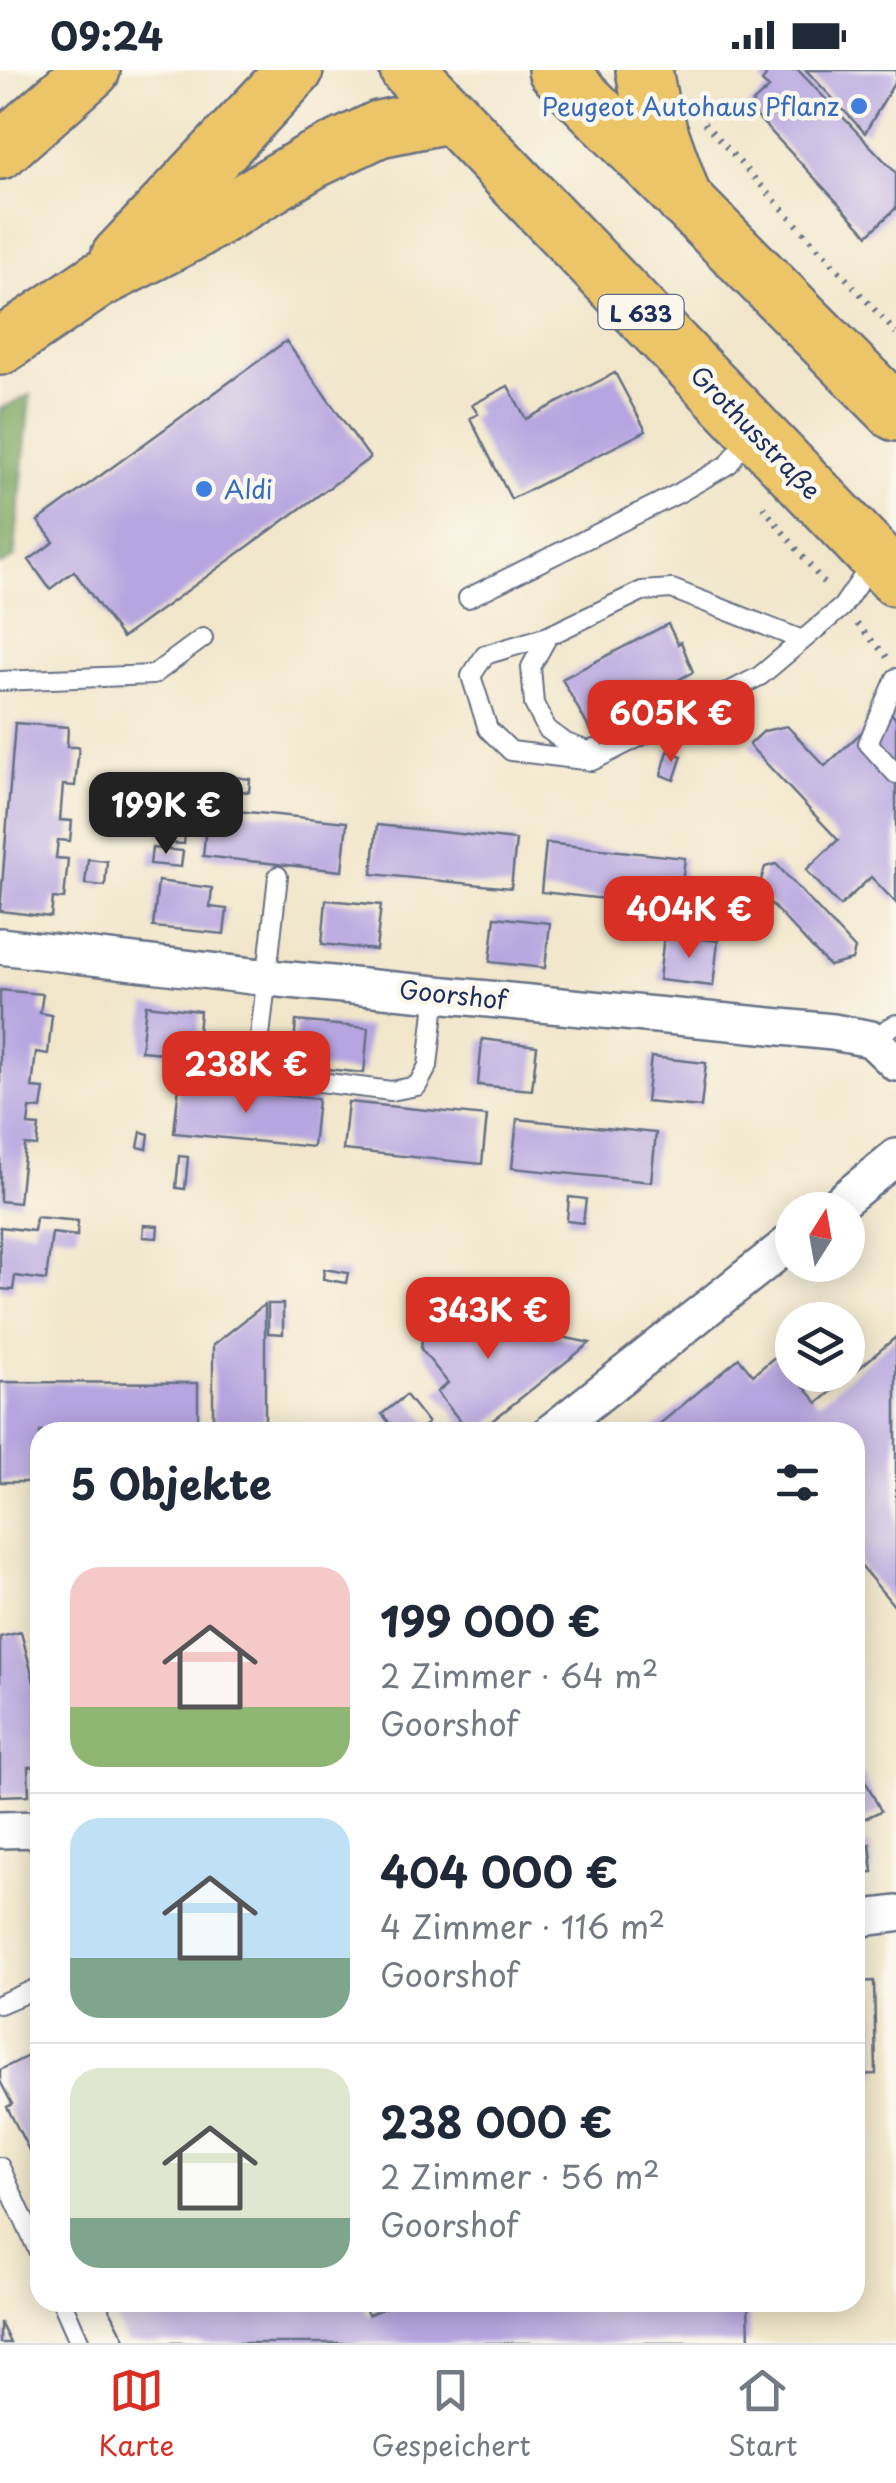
<!DOCTYPE html>
<html lang="de">
<meta charset="utf-8">
<style>
:root{--surface:#fff;--page:#f6f6f7;--text:#1f2937;--muted:#747a83;--line:#e0e1e3;--accent:#d93025}
body{margin:0;font-family:"Playpen Sans",sans-serif;background:var(--page);color:var(--text);height:100vh;display:flex;flex-direction:column;font-size:38px;white-space:nowrap}
*{box-sizing:border-box;margin:0}
p{font-size:32px;color:var(--muted)}
.icon{flex:none;width:55px;height:55px;fill:none;stroke:currentColor;stroke-width:2;stroke-linecap:round;stroke-linejoin:round}
.map{position:relative;flex:1;overflow:hidden}
.sheet{position:absolute;left:30px;top:1352px;width:835px;height:890px;display:flex;flex-direction:column;background:var(--surface);border-radius:30px;box-shadow:0 5px 25px #0003}
.sheet>*{flex:none}
.needle{width:65px;rotate:11deg}
.tools{position:absolute;left:775px;top:1122px;display:grid;gap:20px}
.tools a{display:grid;place-items:center;width:90px;height:90px;border-radius:50%;background:var(--surface);box-shadow:0 5px 25px #0003;font-size:50px}
.price{position:absolute;translate:-50% -85px;padding:0 22px;border-radius:20px;background:var(--accent);color:#fff;font-size:32px;line-height:65px;filter:drop-shadow(0 2px 5px #0008)}
.price::after{content:'';position:absolute;left:50%;top:60px;width:30px;height:22px;margin-left:-15px;background:inherit;clip-path:polygon(0 0,100% 0,50% 100%)}
.price.selected{background:#222;color:#fff}
ul{padding:0;list-style:none}
li{display:flex;align-items:center;gap:30px;height:250px;padding:0 40px}
li+li{border-top:2px solid var(--line)}
li span{display:grid;place-items:center;flex:none;width:280px;height:200px;border-radius:30px;color:#555}
li>.icon{margin-inline-start:auto}
span .icon{width:120px;height:120px;fill:#fffc;stroke-width:1}
li b{font-size:42px}
h2{display:flex;justify-content:space-between;align-items:center;height:120px;padding:0 40px;font-size:42px}
.status{display:flex;justify-content:space-between;align-items:center;height:70px;padding:0 50px;background:var(--surface);direction:ltr}
.status svg{height:28px;fill:currentColor}
.tabs{display:flex;justify-content:space-around;align-items:center;height:140px;border-top:2px solid var(--line);background:var(--surface);font-size:28px;color:var(--muted)}
.tabs a{display:grid;justify-items:center;gap:5px}
.tabs .selected{color:var(--accent)}
.map>svg:first-child{display:block}
.forest{fill:#7ea860;stroke:#4c6c5f;stroke-width:2.5}
.building{fill:#b6a5e0}
.lines{fill:none;stroke-linecap:round;stroke-linejoin:round}
.lane-casing{stroke:#666f84;stroke-width:22}
.street-casing{stroke:#666f84;stroke-width:40}
.primary-casing{stroke:#666f84;stroke-width:60}
.highway-casing{stroke:#666f84;stroke-width:60}
.path{stroke:#666f84;stroke-width:6;stroke-dasharray:2.5 8;stroke-linecap:butt}
.lane{stroke:#fff;stroke-width:18}
.street{stroke:#fff;stroke-width:35}
.primary{stroke:#edc569;stroke-width:55}
.highway{stroke:#edc569;stroke-width:55}
.shop-dot{fill:#3f7fe0;stroke:#fbf7ec;stroke-width:4}
.labels{text-anchor:middle;dominant-baseline:central;stroke-width:9;stroke-linejoin:round;paint-order:stroke}
.shield{fill:#fbf7ec;stroke:#5e6b89;stroke-width:2.5}
.shield-label{font-size:22px;font-weight:bold;fill:#1b2f5e}
.shop-label{font-size:25px;fill:#366cbe;stroke:#fbf7ec;text-anchor:end}
.street-label{font-size:25px;fill:#1b2f5e;stroke:#fbf7ec}
</style>
<div class="status"><b>09:24</b><svg viewBox="0 0 49 12"><path d="M0 12V9h3v3zM5 12V6h3v6zM10 12V3h3v9zM15 12V0h3v12zM26 1h20v11H26zM47 4h2v5h-2z"/></svg></div>
<div class="map">
<svg width="896" height="2273" viewBox="0 0 896 2273">
<rect width="100%" height="100%" fill="#fbf7ec"/>
<filter id="ink" filterUnits="userSpaceOnUse"><feTurbulence type="fractalNoise" baseFrequency=".01" numOctaves="2"/><feDisplacementMap in="SourceGraphic" scale="20" xChannelSelector="R" yChannelSelector="G"/><feConvolveMatrix kernelMatrix="1 2 1 2 8 2 1 2 1" color-interpolation-filters="sRGB"/></filter>
<filter id="wash" filterUnits="userSpaceOnUse"><feTurbulence type="fractalNoise" baseFrequency=".0048" numOctaves="4" result="noise"/><feDisplacementMap in="SourceGraphic" scale="40" xChannelSelector="R" yChannelSelector="G"/><feGaussianBlur stdDeviation="2.25" result="paint"/><feColorMatrix in="noise" values="0 0 0 0 0 0 0 0 0 0 0 0 0 0 0 0 0 1.4 0 .05"/><feComposite in="paint" operator="in"/></filter>
<g filter="url(#wash)">
<rect width="100%" height="100%" fill="#f1e6ca"/>
<path class="forest" d="M 30,325 L 14,488 L 0,495 L 0,339 Z"/>
<g id="blocks">
<path class="building" d="M 769,0 L 798,0 L 896,103 L 896,138 L 868,165 L 748,37 L 769,18 L 762,12 Z
M 806,0 L 896,0 L 896,10 L 865,63 Z
M 286,271 L 370,388 L 122,568 L 74,501 L 50,519 L 29,490 L 54,472 L 38,451 Z
M 615,303 L 646,361 L 511,429 L 470,348 L 478,344 L 472,335 L 508,316 L 526,349 Z
M 668,554 L 678,574 L 681,572 L 693,602 L 646,627 L 648,630 L 635,637 L 633,633 L 603,648 L 605,653 L 590,660 L 562,609 Z
M 887,639 L 896,649 L 896,833 L 871,807 L 840,836 L 806,800 L 838,770 L 749,675 L 764,661 L 787,656 L 825,696 Z
M 15,653 L 68,657 L 67,677 L 79,677 L 75,716 L 63,715 L 60,750 L 72,751 L 70,771 L 58,770 L 56,788 L 68,789 L 64,829 L 53,828 L 51,847 L 0,841 Z
M 668,681 L 682,686 L 674,710 L 661,705 Z
M 235,707 L 250,709 L 249,722 L 233,720 Z
M 208,738 L 347,752 L 342,801 L 203,786 Z
M 170,752 L 186,753 L 184,774 L 168,773 Z
M 377,755 L 516,770 L 511,818 L 372,804 Z
M 546,773 L 685,788 L 679,837 L 541,822 Z
M 152,778 L 183,781 L 181,797 L 150,794 Z
M 88,789 L 107,791 L 105,816 L 85,814 Z
M 776,794 L 855,879 L 852,890 L 829,896 L 758,820 L 765,797 Z
M 158,811 L 212,818 L 210,837 L 227,839 L 224,864 L 153,857 Z
M 326,830 L 381,835 L 376,880 L 322,874 Z
M 495,847 L 550,853 L 545,898 L 490,892 Z
M 664,865 L 718,871 L 713,916 L 659,910 Z
M 0,920 L 43,924 L 40,943 L 52,945 L 48,984 L 36,982 L 32,1018 L 44,1019 L 41,1039 L 30,1038 L 28,1055 L 39,1056 L 37,1076 L 25,1075 L 19,1133 L 0,1131 Z
M 146,935 L 200,941 L 196,986 L 141,981 Z
M 296,951 L 368,958 L 364,1003 L 309,997 L 312,974 L 294,974 Z
M 482,969 L 537,976 L 532,1020 L 478,1015 Z
M 651,987 L 706,993 L 701,1037 L 646,1032 Z
M 179,1015 L 318,1029 L 313,1077 L 174,1063 Z
M 348,1032 L 487,1046 L 482,1094 L 343,1080 Z
M 517,1049 L 656,1063 L 651,1112 L 512,1098 Z
M 141,1062 L 149,1064 L 147,1079 L 138,1077 Z
M 179,1086 L 188,1087 L 185,1119 L 176,1118 Z
M 569,1127 L 586,1129 L 583,1153 L 567,1151 Z
M 36,1147 L 78,1151 L 77,1166 L 52,1163 L 46,1210 L 15,1206 L 13,1220 L 0,1219 L 0,1157 L 34,1161 Z
M 144,1155 L 158,1156 L 157,1168 L 143,1167 Z
M 324,1199 L 348,1203 L 346,1213 L 323,1209 Z
M 439,1227 L 456,1230 L 453,1244 L 590,1273 L 478,1362 L 469,1362 L 437,1322 L 448,1313 L 421,1279 L 425,1238 L 436,1240 Z
M 265,1234 L 265,1362 L 213,1362 L 213,1275 Z
M 268,1234 L 283,1234 L 283,1264 L 268,1263 Z
M 896,1267 L 896,1538 L 855,1489 L 855,1362 L 650,1362 L 739,1288 L 753,1305 L 777,1285 L 818,1333 Z
M 0,1312 L 198,1313 L 198,1362 L 40,1362 L 40,1412 L 0,1412 Z
M 406,1325 L 428,1353 L 415,1362 L 386,1362 L 393,1357 L 382,1344 Z
M 21,1562 L 40,1635 L 40,1696 L 28,1697 L 29,1725 L 0,1726 L 0,1567 Z
M 855,1691 L 881,1741 L 855,1753 Z
M 870,1774 L 873,1802 L 855,1804 L 855,1776 Z
M 874,1911 L 876,2004 L 855,2005 L 855,1912 Z
M 40,1980 L 40,2102 L 7,2037 L 12,2034 L 0,2011 L 0,2000 Z
M 106,2232 L 362,2232 L 368,2245 L 399,2232 L 748,2232 L 749,2273 L 127,2273 Z
M 0,2252 L 10,2273 L 0,2273 Z"/>
</g>
</g>
<g filter="url(#ink)">
<use href="#blocks" fill-opacity="0" stroke="#666f84" stroke-width="2.5"/>
<g class="lines">
<defs>
<path id="lane" d="M 468,528 L 679,423 L 729,394 L 749,364
M 548,566 L 531,597 L 534,634 L 547,659 L 566,673 L 588,681 L 594,679
M 802,570 L 672,519 L 642,521 L 548,566 L 485,585 L 471,606 L 488,659 L 511,681 L 592,691 L 760,606 L 842,537 L 873,492
M 896,608 L 868,673 L 896,704
M 0,611 L 153,605 L 203,568
M 278,806 L 259,975 C 259,993 263,1001 280,1007 L 391,1021 L 417,1016 L 428,996 L 436,922
M 871,969 L 896,954
M 0,1934 L 40,1917
M 0,2097 L 40,2185
M 62,2232 L 80,2273"/>
<path id="street" d="M 0,876 L 269,908 L 833,962 L 871,969 L 896,993
M 831,1140 L 896,1087
M 551,1362 L 792,1171
M 0,1760 L 40,1759
M 855,1849 L 896,1844"/>
<path id="primary" d="M 408,0 L 896,508
M 556,0 L 896,343"/>
<path id="highway" d="M 644,0 L 651,37 L 684,130
M 0,81 L 92,0
M 119,187 L 295,0
M 0,277 L 97,211 L 195,161 L 312,91 L 379,59 L 452,44"/>
</defs>
<use href="#lane" class="lane-casing"/>
<use href="#street" class="street-casing"/>
<use href="#primary" class="primary-casing"/>
<use href="#highway" class="highway-casing"/>
<path class="path" d="M 704,53 L 896,263
M 763,437 L 827,517
M 857,554 L 889,589"/>
<use href="#lane" class="lane"/>
<use href="#street" class="street"/>
<use href="#primary" class="primary"/>
<use href="#highway" class="highway"/>
</g>
</g>
<g class="shop-dot">
<circle cx="859" cy="36" r="10"/>
<circle cx="204" cy="419" r="10"/>
</g>
<g class="labels">
<rect class="shield" x="598.5" y="225" width="85" height="34" rx="8"/>
<g class="shield-label">
<text x="641" y="242">L 633</text>
</g>
<g class="shop-label">
<text x="839" y="36">Peugeot Autohaus Pflanz</text>
<text x="224" y="419" text-anchor="start">Aldi</text>
</g>
<g class="street-label">
<text transform="translate(756 362) rotate(46)">Grothusstraße</text>
<text transform="translate(453 924) rotate(6)">Goorshof</text>
</g>
</g>
</svg>
<div class="tools">
<a><svg class="needle" viewBox="-14 -14 28 28"><path d="M0-13l5 13h-10z" fill="#e53935"/><path d="M0 13l5-13h-10z" fill="#747a83"/></svg></a>
<a><svg class="icon" aria-label="layers" viewBox="0 0 24 24"><path d="M12 4l9 5-9 5-9-5zM3 14l9 5 9-5"/></svg></a>
</div>
<b class="price" style="left:671px;top:695px">605K €</b>
<b class="price selected" style="left:166px;top:787px">199K €</b>
<b class="price" style="left:689px;top:891px">404K €</b>
<b class="price" style="left:246px;top:1046px">238K €</b>
<b class="price" style="left:488px;top:1292px">343K €</b>
<section class="sheet">
<h2>5 Objekte<svg class="icon" aria-label="filters" viewBox="0 0 24 24"><path d="M4 7h16M4 17h16"/><circle cx="9" cy="7" r="2"/><circle cx="15" cy="17" r="2"/></svg></h2>
<ul>
<li><span style="background:linear-gradient(#f6c9c9 70%,#8fb573 0)"><svg class="icon" aria-label="home" viewBox="0 0 24 24"><path d="M3 11l9-7 9 7M6 9v11h12V9"/></svg></span><div><b>199 000 €</b><p>2 Zimmer · 64 m²</p><p>Goorshof</p></div></li>
<li><span style="background:linear-gradient(#bfe0f5 70%,#7fa58c 0)"><svg class="icon" aria-label="home" viewBox="0 0 24 24"><path d="M3 11l9-7 9 7M6 9v11h12V9"/></svg></span><div><b>404 000 €</b><p>4 Zimmer · 116 m²</p><p>Goorshof</p></div></li>
<li><span style="background:linear-gradient(#dfe7d0 75%,#7fa58c 0)"><svg class="icon" aria-label="home" viewBox="0 0 24 24"><path d="M3 11l9-7 9 7M6 9v11h12V9"/></svg></span><div><b>238 000 €</b><p>2 Zimmer · 56 m²</p><p>Goorshof</p></div></li>
</ul>
</section>
</div>
<nav class="tabs">
<a class="selected"><svg class="icon" aria-label="map" viewBox="0 0 24 24"><path d="M3 6l6-2 6 2 6-2v14l-6 2-6-2-6 2zM9 4v14M15 6v14"/></svg>Karte</a>
<a><svg class="icon" aria-label="saved" viewBox="0 0 24 24"><path d="M7 4h10v16l-5-4-5 4z"/></svg>Gespeichert</a>
<a><svg class="icon" aria-label="home" viewBox="0 0 24 24"><path d="M3 11l9-7 9 7M6 9v11h12V9"/></svg>Start</a>
</nav>
